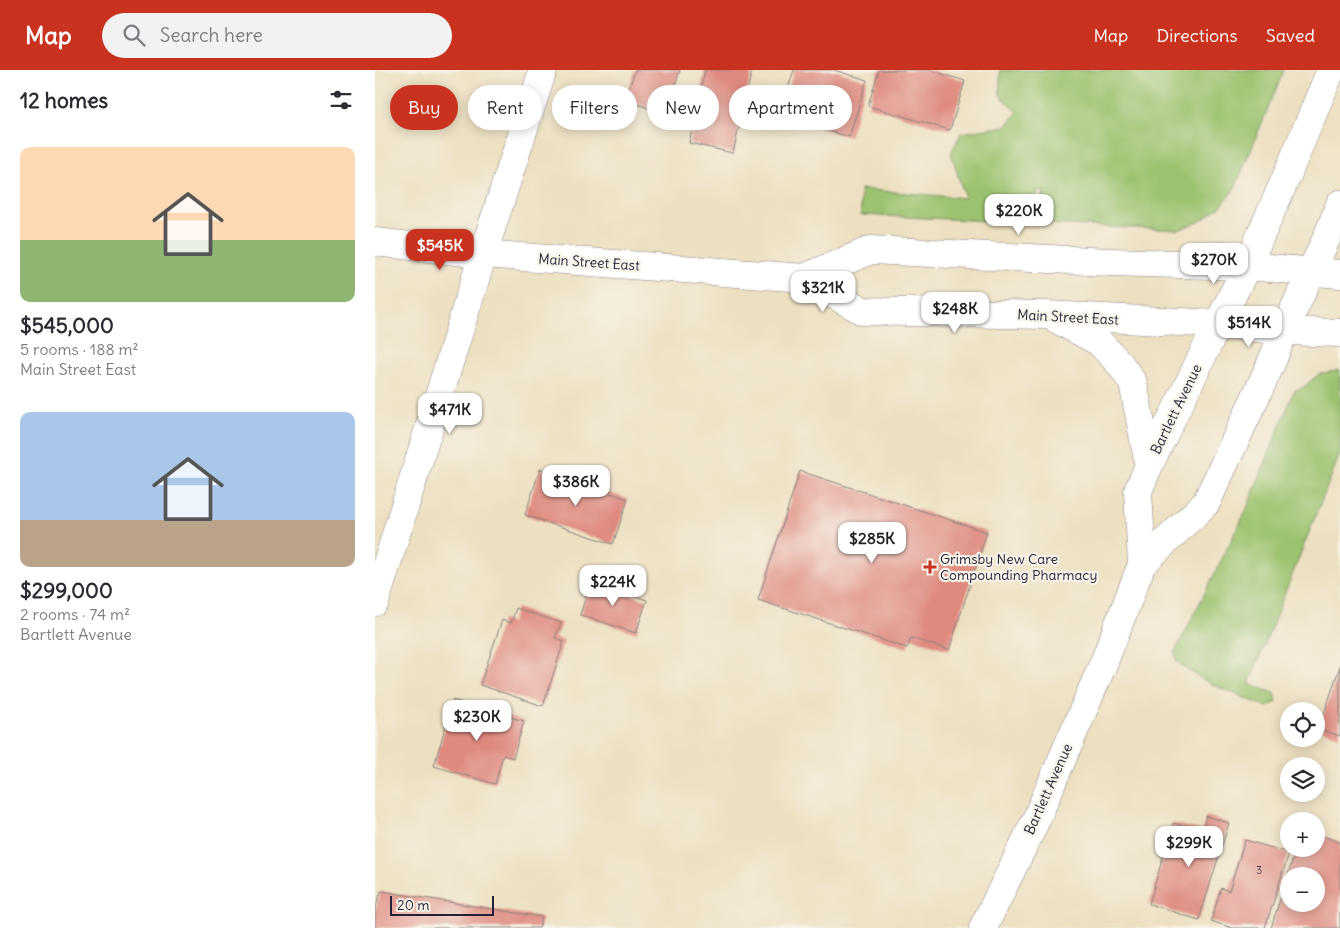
<!DOCTYPE html>
<meta charset="utf-8">
<style>
:root{--surface:#fff;--page:#f2f2f3;--text:#2b2b33;--muted:#7c7c81;--accent:#c8321e}
body{margin:0;font-family:Delius,sans-serif;background:var(--page);color:var(--text);height:100vh;display:flex;flex-direction:column;font-size:19px;white-space:nowrap}
*{box-sizing:border-box;margin:0}
p{font-size:16px;color:var(--muted)}
.icon{flex:none;width:28px;height:28px;fill:none;stroke:currentColor;stroke-width:2;stroke-linecap:round;stroke-linejoin:round}
.map{position:relative;flex:1;overflow:hidden}
.panel{display:flex;flex-direction:column;background:var(--surface);width:375px}
.panel>*{flex:none}
.banner{position:absolute;left:15px;top:15px;width:475px;height:45px;display:flex;gap:10px}
.controls{position:absolute;left:905px;top:632px;display:grid;gap:10px}
.controls a{display:grid;place-items:center;width:45px;height:45px;border-radius:50%;background:var(--surface);box-shadow:0 2px 12px #0003;font-size:25px}
.scale{position:absolute;left:15px;bottom:12px;width:104px;box-sizing:border-box;padding-left:5px;border:2px solid #22223b;border-top:0;font-size:14px;line-height:18px;white-space:nowrap;color:#22223b;-webkit-text-stroke:4px #f7f3e8;paint-order:stroke}
.price{position:absolute;translate:-50% -42px;padding:0 11px;border-radius:10px;background:#fff;color:#222;font-size:16px;line-height:32px;filter:drop-shadow(0 1px 2px #0008)}
.price::after{content:'';position:absolute;left:50%;top:30px;width:15px;height:11px;margin-left:-8px;background:inherit;clip-path:polygon(0 0,100% 0,50% 100%)}
.price.on{background:var(--accent);color:#fff}
ul{padding:0;list-style:none}
li{display:grid;align-content:center;gap:10px;height:265px;padding:0 20px}
li span{display:grid;place-items:center;height:155px;border-radius:10px;color:#555}
li>.icon{margin-inline-start:auto}
span .icon{width:90px;height:90px;fill:#fffc;stroke-width:1}
li b{font-size:21px}
h2{display:flex;justify-content:space-between;align-items:center;height:60px;padding:0 20px;font-size:21px}
.chip{padding:0 18px;border-radius:22px;background:var(--surface);box-shadow:0 2px 12px #0003;font-size:18px;line-height:45px}
.chip.on{background:var(--accent);color:#fff}
header{display:flex;align-items:center;gap:30px;box-sizing:border-box;height:70px;padding:0 25px;background:var(--accent);color:#fff}
header strong{font-size:24px}
nav{display:flex;gap:28px;margin-inline-start:auto;font-size:18px}
.search{width:350px;height:45px;background:var(--page);display:flex;align-items:center;gap:12px;box-sizing:border-box;padding:0 18px;border-radius:28px;color:var(--muted);font-size:19px}
main{display:flex;flex:1;min-height:0}
.map>svg:first-child{display:block}
.green{fill:#9bc26e;stroke:#5e7254}
.building{fill:#df8a7f;fill-rule:evenodd}
.lines{fill:none;stroke-linecap:round;stroke-linejoin:round}
.minor-casing{stroke:#88817e;stroke-width:29}
.major-casing{stroke:#88817e;stroke-width:29}
.path{stroke:#88817e;stroke-width:3;stroke-dasharray:1 4;stroke-linecap:butt}
.minor{stroke:#fff;stroke-width:28}
.major{stroke:#fff;stroke-width:28}
.poi-dot{fill:#c8321e;stroke:#f7f3e8;stroke-width:2}
.labels{text-anchor:middle;dominant-baseline:central;stroke-width:4.5;stroke-linejoin:round;paint-order:stroke}
.number-label{font-size:11px;fill:#513c4c}
.street-label{font-size:14px;fill:#22223b;stroke:#f7f3e8}
.poi-label{font-size:14px;fill:#22223b;stroke:#f7f3e8;text-anchor:start}
</style>
<header>
<strong>Map</strong>
<div class="search"><svg class="icon" aria-label="search" viewBox="0 0 24 24"><circle cx="10" cy="10" r="6"/><path d="M15 15l6 6"/></svg>Search here</div>
<nav><a>Map</a><a>Directions</a><a>Saved</a></nav>
</header>
<main>
<section class="panel">
<h2>12 homes<svg class="icon" aria-label="filters" viewBox="0 0 24 24"><path d="M4 7h16M4 17h16"/><circle cx="9" cy="7" r="2"/><circle cx="15" cy="17" r="2"/></svg></h2>
<ul>
<li><span style="background:linear-gradient(#ffd9b3 60%,#8fb573 0)"><svg class="icon" aria-label="home" viewBox="0 0 24 24"><path d="M3 11l9-7 9 7M6 9v11h12V9"/></svg></span><div><b>$545,000</b><p>5 rooms · 188 m²</p><p>Main Street East</p></div></li>
<li><span style="background:linear-gradient(#a9c7e8 70%,#b9a48a 0)"><svg class="icon" aria-label="home" viewBox="0 0 24 24"><path d="M3 11l9-7 9 7M6 9v11h12V9"/></svg></span><div><b>$299,000</b><p>2 rooms · 74 m²</p><p>Bartlett Avenue</p></div></li>
</ul>
</section>
<div class="map">
<svg width="965" height="858" viewBox="0 0 965 858">
<rect width="100%" height="100%" fill="#f7f3e8"/>
<filter id="ink" filterUnits="userSpaceOnUse"><feTurbulence type="fractalNoise" baseFrequency=".02" numOctaves="2"/><feDisplacementMap in="SourceGraphic" scale="10" xChannelSelector="R" yChannelSelector="G"/><feConvolveMatrix kernelMatrix="1 2 1 2 8 2 1 2 1" color-interpolation-filters="sRGB"/></filter>
<filter id="wash" filterUnits="userSpaceOnUse"><feTurbulence type="fractalNoise" baseFrequency=".0096" numOctaves="4" result="noise"/><feDisplacementMap in="SourceGraphic" scale="20" xChannelSelector="R" yChannelSelector="G"/><feGaussianBlur stdDeviation="1.12" result="paint"/><feColorMatrix in="noise" values="0 0 0 0 0 0 0 0 0 0 0 0 0 0 0 0 0 1.4 0 .05"/><feComposite in="paint" operator="in"/></filter>
<g filter="url(#wash)">
<rect width="100%" height="100%" fill="#ede0c0"/>
<path class="green" d="M 625,0 L 909,0 L 860,118 L 847,135 L 837,143 L 824,152 L 803,160 L 666,154 L 666,134 L 669,122 L 664,120 L 658,131 L 656,153 L 486,145 L 485,119 L 590,128 L 576,83 L 586,63 L 631,56 L 643,42 L 625,25 Z
M 965,300 L 965,384 L 874,614 L 900,623 L 902,632 L 892,637 L 836,614 L 811,599 L 802,591 L 800,584 L 801,580 L 870,443 L 919,321 L 930,316 L 944,304 Z"/>
<g id="blocks">
<path class="building" d="M 260,0 L 305,0 L 291,44 L 250,30 Z
M 330,0 L 377,0 L 358,83 L 314,73 Z
M 419,0 L 459,0 L 492,10 L 474,67 L 404,46 Z
M 504,0 L 555,0 L 590,11 L 575,60 L 493,36 Z
M 165,399 L 253,429 L 238,474 L 150,445 Z
M 425,401 L 612,462 L 574,580 L 536,568 L 532,578 L 383,530 Z
M 215,512 L 272,530 L 261,563 L 205,545 Z
M 141,538 L 186,553 L 180,568 L 189,571 L 168,636 L 105,615 L 127,550 L 136,553 Z
M 965,596 L 965,666 L 944,659 Z
M 78,630 L 149,651 L 138,688 L 128,685 L 120,714 L 59,696 Z
M 831,746 L 854,753 L 824,850 L 774,834 L 798,753 L 827,761 Z
M 942,764 L 965,772 L 965,858 L 896,858 L 921,779 L 941,779 ZM 914,806 L 941,806 L 941,834 L 914,834 Z
M 870,770 L 914,783 L 890,858 L 857,858 L 836,851 L 846,818 L 854,821 Z
M 6,821 L 167,847 L 164,858 L 0,858 L 0,840 Z"/>
</g>
</g>
<g filter="url(#ink)">
<use href="#blocks" fill-opacity="0" stroke="#88817e" stroke-width="1"/>
<g class="lines">
<defs>
<path id="minor" d="M 108,184 L 168,0
M 767,494 L 763,421 L 774,395 L 843,254
M 608,858 L 660,752 L 729,592 L 767,494 L 831,433 L 895,296 L 909,261"/>
<path id="major" d="M 0,172 L 108,184 L 429,208 L 488,241 L 673,245 L 843,254 L 909,261 L 965,263
M 429,208 L 496,180 L 735,192 L 872,196 L 965,204
M 681,249 L 724,272 L 745,294 L 758,313 L 774,395
M 843,254 L 872,196 L 910,110 L 956,0
M 909,261 L 953,165 L 965,134
M 0,532 L 108,184"/>
</defs>
<use href="#minor" class="minor-casing"/>
<use href="#major" class="major-casing"/>
<path class="path" d="M 660,156 L 662,130"/>
<use href="#minor" class="minor"/>
<use href="#major" class="major"/>
</g>
</g>
<path class="poi-dot" d="M552.5 489.5h5v5h5v5h-5v5h-5v-5h-5v-5h5z"/>
<g class="labels">
<g class="number-label">
<text x="884" y="800">3</text>
</g>
<g class="street-label">
<text transform="translate(214 192) rotate(4)">Main Street East</text>
<text transform="translate(693 247) rotate(3)">Main Street East</text>
<text transform="translate(801 339) rotate(-64)">Bartlett Avenue</text>
<text transform="translate(673 719) rotate(-66)">Bartlett Avenue</text>
</g>
<g class="poi-label">
<text x="565" y="489">Grimsby New Care<tspan x="565" dy="16">Compounding Pharmacy</tspan></text>
</g>
</g>
</svg>
<div class="controls">
<a><svg class="icon" aria-label="locate" viewBox="0 0 24 24"><circle cx="12" cy="12" r="6"/><path d="M12 2v4M12 18v4M2 12h4M18 12h4"/></svg></a>
<a><svg class="icon" aria-label="layers" viewBox="0 0 24 24"><path d="M12 4l9 5-9 5-9-5zM3 14l9 5 9-5"/></svg></a>
<a>+</a>
<a>−</a>
</div>
<div class="scale">20 m</div>
<b class="price" style="left:644px;top:166px">$220K</b>
<b class="price on" style="left:65px;top:201px">$545K</b>
<b class="price" style="left:839px;top:215px">$270K</b>
<b class="price" style="left:448px;top:243px">$321K</b>
<b class="price" style="left:580px;top:264px">$248K</b>
<b class="price" style="left:874px;top:278px">$514K</b>
<b class="price" style="left:75px;top:365px">$471K</b>
<b class="price" style="left:201px;top:437px">$386K</b>
<b class="price" style="left:497px;top:494px">$285K</b>
<b class="price" style="left:238px;top:537px">$224K</b>
<b class="price" style="left:102px;top:672px">$230K</b>
<b class="price" style="left:814px;top:798px">$299K</b>
<div class="banner">
<a class="chip on">Buy</a>
<a class="chip">Rent</a>
<a class="chip">Filters</a>
<a class="chip">New</a>
<a class="chip">Apartment</a>
</div>
</div>
</main>
